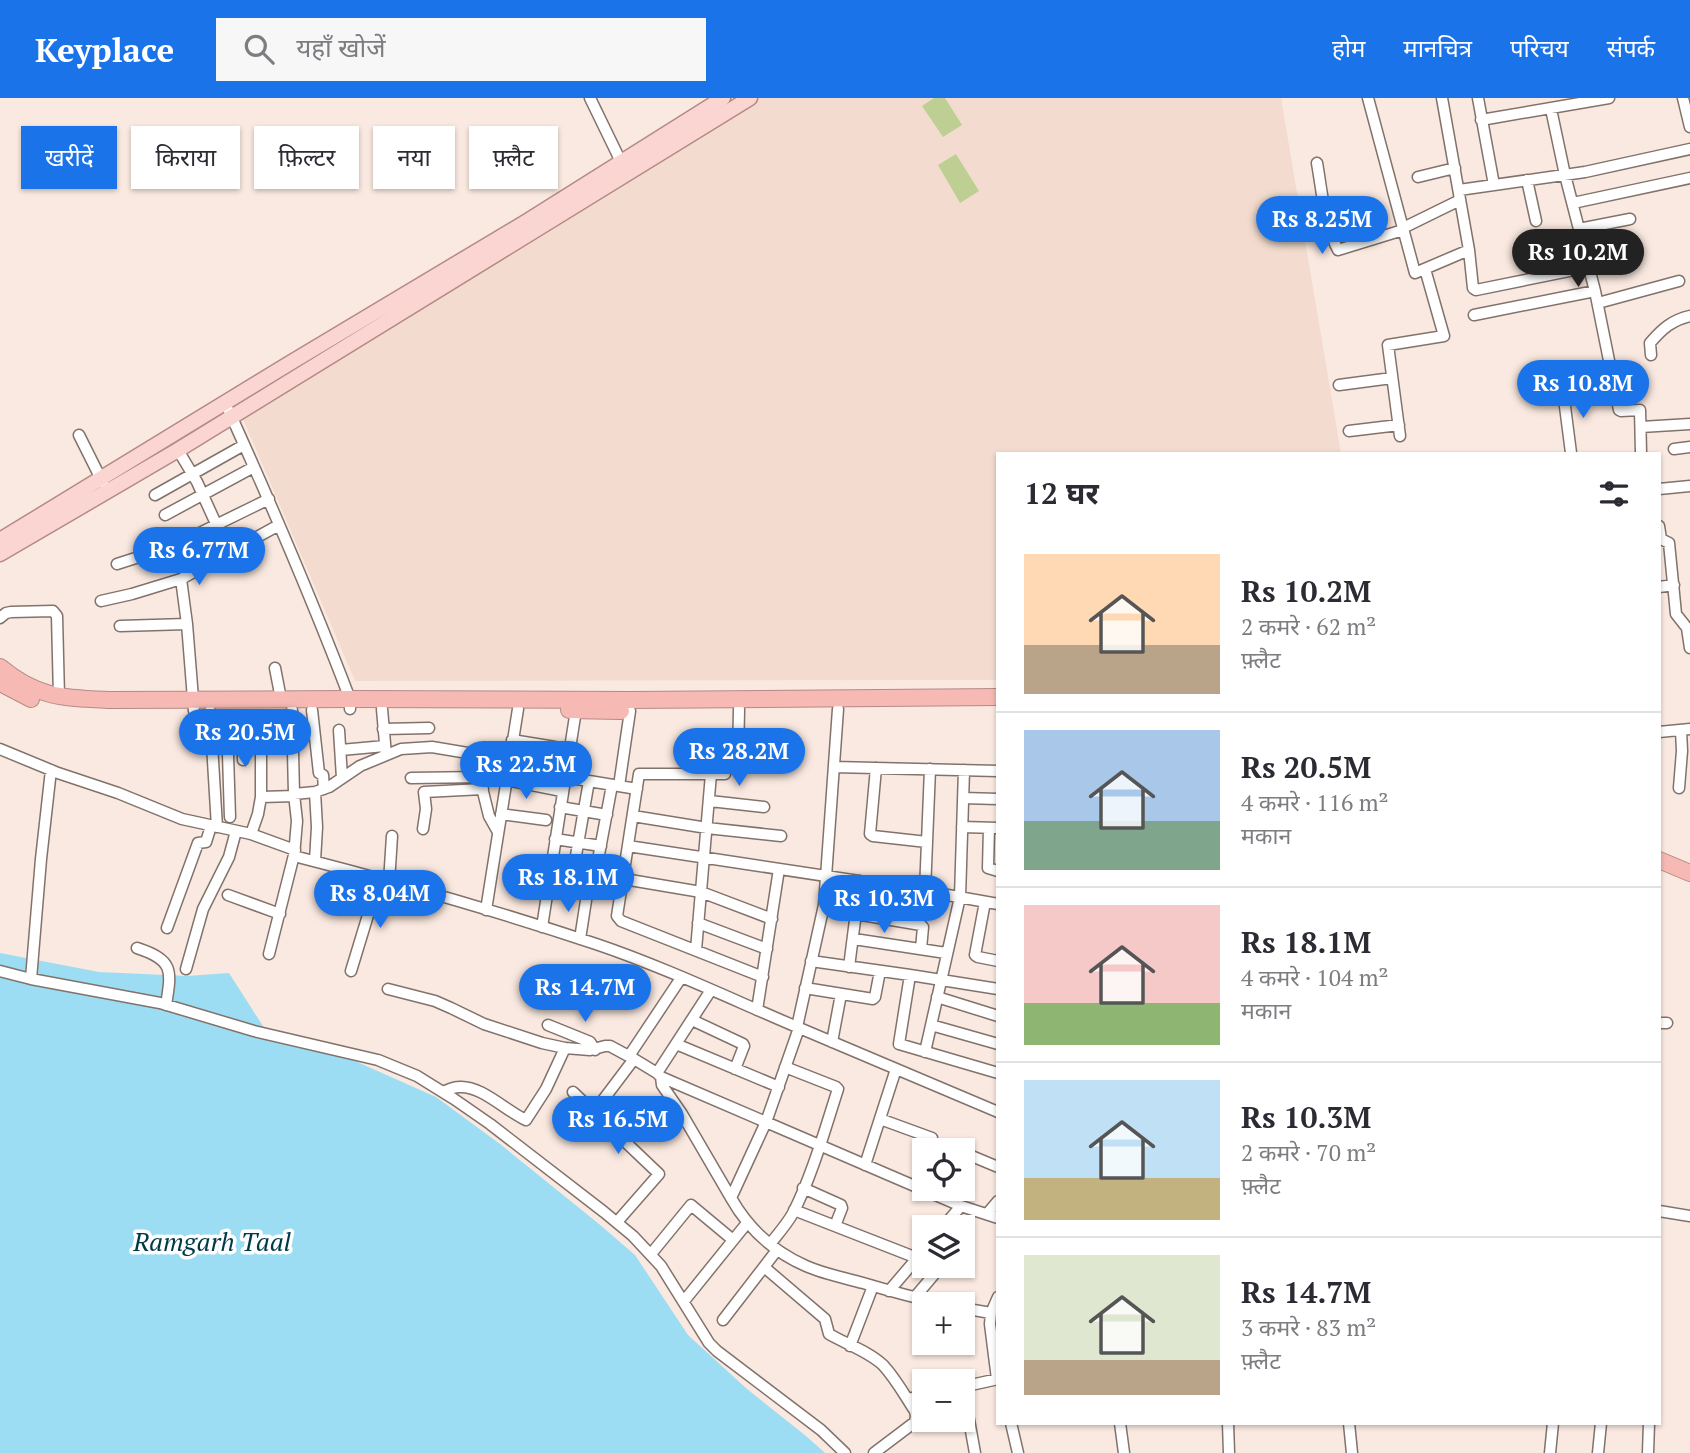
<!DOCTYPE html>
<html lang="hi">
<meta charset="utf-8">
<style>
:root{--surface:#fff;--page:#f7f7f7;--text:#2b2b33;--muted:#7c7c81;--line:#e1e1e2;--accent:#1a73e8}
body{margin:0;font-family:"PT Serif","Noto Sans Devanagari",serif;background:var(--page);color:var(--text);height:100vh;display:flex;flex-direction:column;font-size:26px;white-space:nowrap}
*{box-sizing:border-box;margin:0}
p{font-size:23px;color:var(--muted)}
.icon{flex:none;width:38px;height:38px;fill:none;stroke:currentColor;stroke-width:2;stroke-linecap:round;stroke-linejoin:round}
.map{position:relative;flex:1;overflow:hidden}
.sheet{position:absolute;left:996px;top:354px;width:665px;height:973px;display:flex;flex-direction:column;background:var(--surface);border-radius:0px;box-shadow:0 2px 5px #0004}
.sheet>*{flex:none}
.guide{position:absolute;left:21px;top:28px;width:665px;height:63px;display:flex;gap:14px}
.tools{position:absolute;left:912px;top:1040px;display:grid;gap:14px}
.tools a{display:grid;place-items:center;width:63px;height:63px;border-radius:0px;background:var(--surface);box-shadow:0 2px 5px #0004;font-size:35px}
.price{position:absolute;translate:-50% -60px;padding:0 16px;border-radius:24px;background:var(--accent);color:#fff;font-size:23px;line-height:46px;filter:drop-shadow(0 2px 4px #0008)}
.price::after{content:'';position:absolute;left:50%;top:42px;width:21px;height:16px;margin-left:-10px;background:inherit;clip-path:polygon(0 0,100% 0,50% 100%)}
.price.selected{background:#222;color:#fff}
ul{padding:0;list-style:none}
li{display:flex;align-items:center;gap:21px;height:175px;padding:0 28px}
li+li{border-top:2px solid var(--line)}
li span{display:grid;place-items:center;flex:none;width:196px;height:140px;border-radius:0px;color:#555}
li>.icon{margin-inline-start:auto}
span .icon{width:84px;height:84px;fill:#fffc;stroke-width:1}
li b{font-size:30px}
h2{display:flex;justify-content:space-between;align-items:center;height:84px;padding:0 28px;font-size:30px}
.tag{padding:0 24px;border-radius:0px;background:var(--surface);box-shadow:0 2px 5px #0004;font-size:24px;line-height:63px}
.tag.selected{background:var(--accent);color:#fff}
header{display:flex;align-items:center;gap:42px;box-sizing:border-box;height:98px;padding:0 35px;background:var(--accent);color:#fff}
header strong{font-size:33px}
nav{display:flex;gap:38px;margin-inline-start:auto;font-size:24px}
.search{width:490px;height:63px;background:var(--page);display:flex;align-items:center;gap:18px;box-sizing:border-box;padding:0 24px;border-radius:0px;color:var(--muted);font-size:26px}
.map>svg:first-child{display:block}
.built{fill:#f3dccf}
.green{fill:#becf93}
.water{fill:#9cddf4}
.lines{fill:none;stroke-linecap:round;stroke-linejoin:round}
.minor-casing{stroke:#81726b;stroke-width:13}
.major-casing{stroke:#b58a86;stroke-width:17}
.highway-casing{stroke:#b58a86;stroke-width:18}
.minor{stroke:#fff;stroke-width:10}
.major{stroke:#fad5d1;stroke-width:14}
.highway{stroke:#f7b9b3;stroke-width:16}
.labels{text-anchor:middle;dominant-baseline:central;stroke-width:7;stroke-linejoin:round;paint-order:stroke}
.water-label{font-size:26px;font-style:italic;fill:#003948;stroke:#fff}
</style>
<header>
<strong>Keyplace</strong>
<div class="search"><svg class="icon" aria-label="search" viewBox="0 0 24 24"><circle cx="10" cy="10" r="6"/><path d="M15 15l6 6"/></svg>यहाँ खोजें</div>
<nav><a>होम</a><a>मानचित्र</a><a>परिचय</a><a>संपर्क</a></nav>
</header>
<div class="map">
<svg width="1690" height="1355" viewBox="0 0 1690 1355">
<rect width="100%" height="100%" fill="#fae9e0"/>
<path class="built" d="M 758,0 L 1281,0 L 1341,355 L 998,355 L 997,582 L 355,583 L 243,321 Z"/>
<path class="green" d="M 934,0 L 945,0 L 962,27 L 943,39 L 922,8 Z
M 956,56 L 979,93 L 960,105 L 938,67 Z"/>
<path class="water" d="M 0,855 L 99,874 L 187,878 L 229,875 L 270,939 L 328,951 L 436,999 L 500,1046 L 599,1126 L 635,1157 L 688,1237 L 747,1291 L 806,1338 L 825,1355 L 0,1355 Z"/>
<g class="lines">
<defs>
<path id="minor" d="M 590,0 L 624,70
M 1368,0 L 1415,175 L 1469,152
M 1442,0 L 1469,152 L 1473,190 L 1476,192 L 1589,169
M 1478,0 L 1494,87
M 1683,0 L 1690,29
M 1551,11 L 1565,77 L 1595,193 L 1619,312 L 1621,313 L 1640,312 L 1641,355
M 1481,22 L 1609,0
M 1317,65 C 1322,93 1324,126 1338,152 L 1403,132
M 1418,79 L 1455,70
M 1527,82 L 1536,123
M 1459,92 L 1585,74 L 1690,51
M 1573,105 L 1690,80
M 1403,130 L 1460,102
M 1579,131 L 1630,121
M 1598,205 L 1679,183
M 1474,217 L 1595,193
M 1651,257 L 1650,245 C 1662,231 1672,222 1690,218
M 1339,287 L 1392,280
M 1563,293 L 1571,355
M 229,313 C 272,408 313,504 350,601 L 350,611
M 1641,329 L 1690,326
M 1349,333 L 1399,327
M 79,337 L 103,385
M 1400,338 L 1388,247 L 1444,238 L 1425,171
M 1674,351 L 1690,349
M 178,352 L 197,384 L 217,428
M 1659,391 L 1690,388
M 155,397 L 244,347
M 165,417 L 254,369
M 1659,428 L 1661,441 L 1669,445 L 1676,516 L 1687,530 L 1690,550
M 117,466 L 173,448 L 269,401
M 181,481 L 187,526 L 194,613
M 1659,489 L 1674,487
M 101,503 L 132,496 L 181,481 L 279,427
M 0,520 L 6,515 L 11,514 L 53,513 L 57,518 L 59,599
M 120,528 L 187,526
M 275,570 L 281,601
M 382,611 L 386,657
M 838,611 L 824,807 L 797,929 L 998,1014
M 292,612 L 294,696 L 297,723 L 294,758 C 395,784 497,813 596,846 C 664,869 731,901 797,929
M 312,612 L 319,675 L 323,677 L 324,691
M 210,613 L 217,729
M 242,622 L 243,662
M 227,625 L 230,719
M 383,631 L 429,630
M 339,632 L 342,680
M 1659,634 L 1690,631
M 512,642 L 555,649
M 221,645 L 292,642
M 0,651 L 58,675 L 118,695 L 182,721 L 251,736 L 295,752
M 341,652 L 385,648
M 474,657 L 489,718 L 498,734
M 738,661 L 739,611
M 834,669 L 998,673
M 876,670 L 870,736 L 873,738 L 927,744
M 725,676 L 639,676 L 617,818 L 621,823 L 763,879
M 565,679 L 637,691
M 411,680 L 480,679
M 480,680 L 506,682 L 562,693
M 619,688 L 630,613
M 1679,690 L 1682,653 L 1681,632
M 315,694 L 317,729 L 315,763
M 294,696 L 315,694 L 329,689 L 360,668 L 401,651 L 432,649 L 509,662
M 261,699 L 295,698
M 963,700 L 998,701
M 710,703 L 764,709
M 560,709 L 607,717
M 501,716 L 546,722
M 633,718 L 707,730 L 781,738
M 962,729 L 998,730
M 989,730 L 988,770 L 998,773
M 423,731 L 426,711 L 424,694 L 483,691
M 251,736 L 258,716 L 261,699 L 261,643
M 555,741 L 601,748
M 628,748 L 925,793 L 998,806
M 551,771 L 595,779
M 624,781 L 701,794 L 772,821
M 389,784 L 392,738
M 570,792 L 589,683
M 925,793 L 930,671
M 592,794 L 612,687
M 228,797 L 280,816
M 985,804 L 975,857 L 978,859 L 998,863
M 486,812 L 518,611
M 856,816 L 921,827 L 923,829 L 921,851
M 698,825 L 767,851
M 542,829 L 576,612
M 167,830 L 198,745 L 206,744 L 211,728
M 580,841 L 587,796
M 854,841 L 946,855
M 137,850 C 173,862 172,871 166,907
M 696,852 L 711,676
M 269,856 L 294,757
M 811,863 L 910,877 L 998,891
M 849,869 L 860,783
M 186,871 L 203,811 L 229,759 L 236,733
M 0,873 L 31,881 L 160,905 L 254,933 L 378,962 L 417,978 L 454,1001 L 490,1026 L 604,1114 L 633,1138 L 661,1168 L 709,1245 L 717,1253 L 821,1332 L 845,1355
M 351,873 L 379,781
M 910,877 L 899,946 L 998,975
M 31,881 L 41,761 L 51,672
M 805,890 L 873,901 L 875,899 L 880,873
M 388,891 L 435,903 L 451,910 L 484,926 L 542,945 L 565,950 L 590,952 L 605,948 L 610,948 L 634,961 L 657,975 L 661,979 L 961,1108 L 998,1120
M 937,899 L 998,918
M 757,912 L 779,771
M 692,922 L 743,946 L 744,948 L 735,971
M 1659,925 L 1667,925
M 548,927 L 590,944 L 595,952
M 931,927 L 998,946
M 799,930 L 766,1024 L 731,1100 C 748,1130 774,1154 806,1168 C 824,1176 845,1180 863,1185 C 890,1193 916,1200 943,1206
M 832,944 L 841,896
M 676,946 L 779,989
M 925,954 L 960,799 L 964,672
M 629,958 L 681,880
M 657,975 L 711,892
M 661,979 L 662,987 L 682,1016 L 731,1100
M 443,994 C 448,992 453,989 459,989 C 481,987 506,1013 526,1022 L 546,991 L 565,950
M 573,994 L 659,1076 L 617,1124
M 594,1014 L 634,961
M 880,1021 L 932,1040
M 950,1052 L 952,1050 L 957,1052
M 962,1054 L 998,1069
M 865,1067 L 896,971
M 803,1090 L 841,1107 L 842,1110 L 835,1128
M 794,1112 L 917,1160
M 1659,1113 L 1690,1118
M 987,1116 L 998,1103
M 943,1129 L 961,1108
M 770,1146 C 778,1136 787,1126 793,1115 C 812,1078 825,1031 838,991 L 836,989 L 785,969
M 651,1156 L 691,1107 L 733,1142
M 764,1169 L 825,1221 L 829,1236 C 846,1246 868,1253 883,1267 C 896,1281 905,1298 915,1313 L 916,1318 L 915,1324 L 874,1355
M 889,1193 L 924,1152
M 915,1199 L 942,1167
M 684,1203 L 747,1125
M 962,1210 L 991,1215 L 990,1226 L 997,1281
M 991,1215 L 998,1199
M 723,1222 L 777,1152
M 850,1248 L 873,1188
M 962,1289 L 998,1281
M 963,1289 L 975,1355
M 908,1301 L 924,1297
M 1011,1325 L 1018,1355
M 1120,1325 L 1124,1355
M 1228,1325 L 1229,1355
M 1349,1325 L 1352,1355
M 1550,1355 L 1553,1325
M 1598,1355 L 1601,1325
M 1648,1355 L 1649,1325"/>
<path id="major" d="M 0,442 L 290,265 L 529,122 L 723,0
M 0,456 L 178,352 L 750,0"/>
<path id="highway" d="M 0,569 C 37,600 64,600 110,602 L 350,601 L 630,602 L 998,599
M 0,583 L 6,588 L 31,601
M 569,612 L 621,613
M 1659,762 L 1690,775"/>
</defs>
<use href="#minor" class="minor-casing"/>
<use href="#major" class="major-casing"/>
<use href="#highway" class="highway-casing"/>
<use href="#minor" class="minor"/>
<use href="#major" class="major"/>
<use href="#highway" class="highway"/>
</g>
<g class="labels">
<g class="water-label">
<text x="212" y="1143">Ramgarh Taal</text>
</g>
</g>
</svg>
<div class="tools">
<a><svg class="icon" aria-label="locate" viewBox="0 0 24 24"><circle cx="12" cy="12" r="6"/><path d="M12 2v4M12 18v4M2 12h4M18 12h4"/></svg></a>
<a><svg class="icon" aria-label="layers" viewBox="0 0 24 24"><path d="M12 4l9 5-9 5-9-5zM3 14l9 5 9-5"/></svg></a>
<a>+</a>
<a>−</a>
</div>
<b class="price" style="left:1322px;top:158px">Rs 8.25M</b>
<b class="price selected" style="left:1578px;top:191px">Rs 10.2M</b>
<b class="price" style="left:1583px;top:322px">Rs 10.8M</b>
<b class="price" style="left:199px;top:489px">Rs 6.77M</b>
<b class="price" style="left:245px;top:671px">Rs 20.5M</b>
<b class="price" style="left:739px;top:690px">Rs 28.2M</b>
<b class="price" style="left:526px;top:703px">Rs 22.5M</b>
<b class="price" style="left:568px;top:816px">Rs 18.1M</b>
<b class="price" style="left:380px;top:832px">Rs 8.04M</b>
<b class="price" style="left:884px;top:837px">Rs 10.3M</b>
<b class="price" style="left:585px;top:926px">Rs 14.7M</b>
<b class="price" style="left:618px;top:1058px">Rs 16.5M</b>
<div class="guide">
<a class="tag selected">खरीदें</a>
<a class="tag">किराया</a>
<a class="tag">फ़िल्टर</a>
<a class="tag">नया</a>
<a class="tag">फ़्लैट</a>
</div>
<section class="sheet">
<h2>12 घर<svg class="icon" aria-label="filters" viewBox="0 0 24 24"><path d="M4 7h16M4 17h16"/><circle cx="9" cy="7" r="2"/><circle cx="15" cy="17" r="2"/></svg></h2>
<ul>
<li><span style="background:linear-gradient(#ffd9b3 65%,#b9a48a 0)"><svg class="icon" aria-label="home" viewBox="0 0 24 24"><path d="M3 11l9-7 9 7M6 9v11h12V9"/></svg></span><div><b>Rs 10.2M</b><p>2 कमरे · 62 m²</p><p>फ़्लैट</p></div></li>
<li><span style="background:linear-gradient(#a9c7e8 65%,#7fa58c 0)"><svg class="icon" aria-label="home" viewBox="0 0 24 24"><path d="M3 11l9-7 9 7M6 9v11h12V9"/></svg></span><div><b>Rs 20.5M</b><p>4 कमरे · 116 m²</p><p>मकान</p></div></li>
<li><span style="background:linear-gradient(#f6c9c9 70%,#8fb573 0)"><svg class="icon" aria-label="home" viewBox="0 0 24 24"><path d="M3 11l9-7 9 7M6 9v11h12V9"/></svg></span><div><b>Rs 18.1M</b><p>4 कमरे · 104 m²</p><p>मकान</p></div></li>
<li><span style="background:linear-gradient(#bfe0f5 70%,#c2b280 0)"><svg class="icon" aria-label="home" viewBox="0 0 24 24"><path d="M3 11l9-7 9 7M6 9v11h12V9"/></svg></span><div><b>Rs 10.3M</b><p>2 कमरे · 70 m²</p><p>फ़्लैट</p></div></li>
<li><span style="background:linear-gradient(#dfe7d0 75%,#b9a48a 0)"><svg class="icon" aria-label="home" viewBox="0 0 24 24"><path d="M3 11l9-7 9 7M6 9v11h12V9"/></svg></span><div><b>Rs 14.7M</b><p>3 कमरे · 83 m²</p><p>फ़्लैट</p></div></li>
</ul>
</section>
</div>
